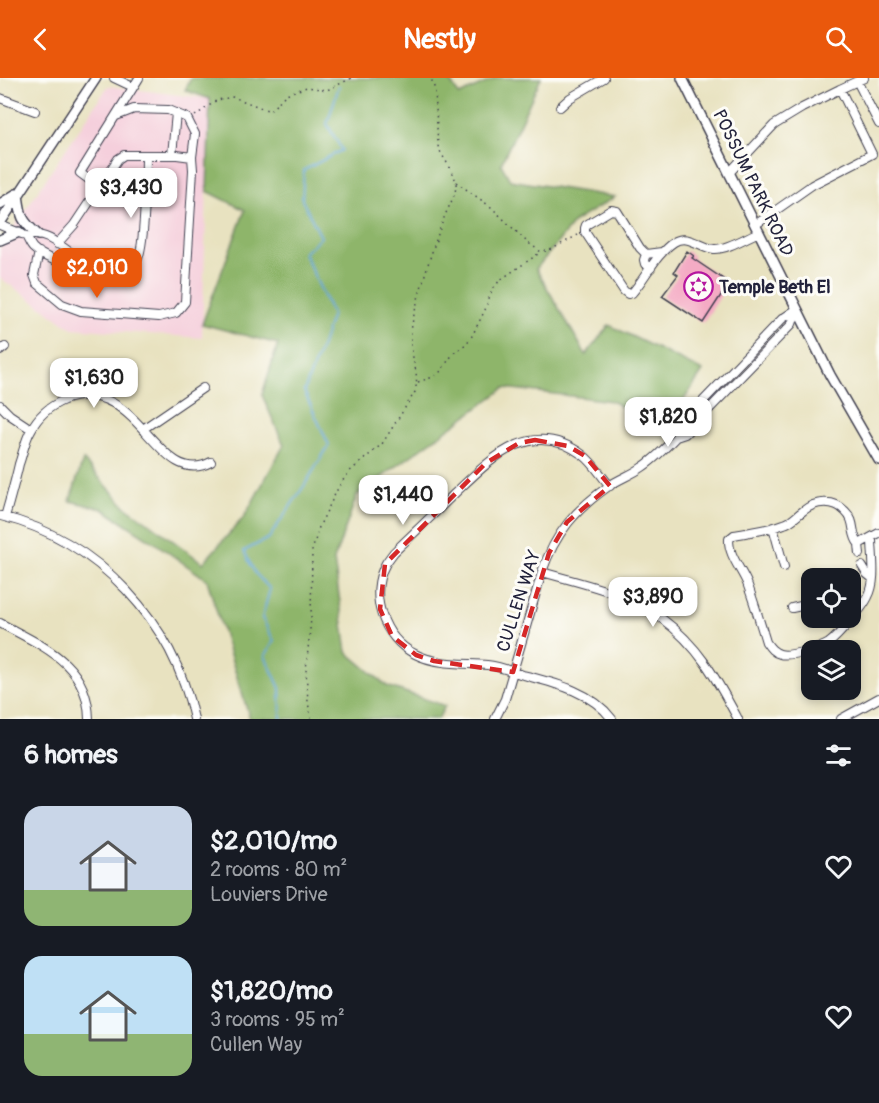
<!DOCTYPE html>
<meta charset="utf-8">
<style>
:root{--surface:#171b24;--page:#20242c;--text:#f1f3f6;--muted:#9ea1a6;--accent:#ea580c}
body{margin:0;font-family:Pangolin,sans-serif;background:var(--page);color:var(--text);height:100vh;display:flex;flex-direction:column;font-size:22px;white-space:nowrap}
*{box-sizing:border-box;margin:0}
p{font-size:20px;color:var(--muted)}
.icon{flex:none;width:33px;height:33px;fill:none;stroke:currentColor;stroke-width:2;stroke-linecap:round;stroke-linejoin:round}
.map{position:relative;height:641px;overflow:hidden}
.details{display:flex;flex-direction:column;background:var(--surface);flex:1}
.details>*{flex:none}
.controls{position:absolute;left:801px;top:490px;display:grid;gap:12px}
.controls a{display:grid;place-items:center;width:60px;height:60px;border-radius:12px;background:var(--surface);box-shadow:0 3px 9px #0003;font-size:30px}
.price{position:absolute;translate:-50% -51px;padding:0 14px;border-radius:12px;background:#fff;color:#222;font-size:20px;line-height:39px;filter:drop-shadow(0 2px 3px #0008)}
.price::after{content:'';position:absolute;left:50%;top:36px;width:18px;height:14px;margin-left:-9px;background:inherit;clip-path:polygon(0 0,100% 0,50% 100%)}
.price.on{background:var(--accent);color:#fff}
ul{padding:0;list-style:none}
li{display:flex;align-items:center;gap:18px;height:150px;padding:0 24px}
li span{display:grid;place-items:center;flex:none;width:168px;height:120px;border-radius:18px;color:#555}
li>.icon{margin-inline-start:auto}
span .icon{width:72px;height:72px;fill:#fffc;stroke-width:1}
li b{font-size:26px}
h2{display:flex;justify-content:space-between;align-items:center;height:72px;padding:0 24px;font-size:26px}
header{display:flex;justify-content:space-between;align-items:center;height:78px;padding:0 24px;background:var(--accent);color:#fff;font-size:27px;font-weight:700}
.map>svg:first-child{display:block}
.built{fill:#f5cfdc}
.forest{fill:#8eb56a;stroke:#586c52;stroke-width:1.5}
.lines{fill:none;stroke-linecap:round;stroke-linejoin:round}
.stream{stroke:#65a7d9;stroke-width:2}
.building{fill:#f4abc4}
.minor-casing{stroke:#403f4f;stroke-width:10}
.major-casing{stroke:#403f4f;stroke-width:12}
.path{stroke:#403f4f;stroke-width:1.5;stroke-dasharray:1.5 4.5;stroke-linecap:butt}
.minor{stroke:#fff;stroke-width:8}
.major{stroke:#fff;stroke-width:9}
.marked{fill:none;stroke:#d62828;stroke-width:4.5;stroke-dasharray:12 8;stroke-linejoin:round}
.labels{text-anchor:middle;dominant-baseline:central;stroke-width:6;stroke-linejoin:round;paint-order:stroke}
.street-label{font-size:18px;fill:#22223b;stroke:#fdfcf7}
.poi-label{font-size:18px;font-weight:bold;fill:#22223b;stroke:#fdfcf7;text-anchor:start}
</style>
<header><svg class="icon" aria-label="back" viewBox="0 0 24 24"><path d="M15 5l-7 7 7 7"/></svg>Nestly<svg class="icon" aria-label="search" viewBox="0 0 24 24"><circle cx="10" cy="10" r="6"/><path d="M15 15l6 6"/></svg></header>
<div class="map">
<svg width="879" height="641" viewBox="0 0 879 641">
<rect width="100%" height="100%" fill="#fdfcf7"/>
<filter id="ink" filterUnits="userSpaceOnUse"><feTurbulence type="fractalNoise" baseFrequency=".0167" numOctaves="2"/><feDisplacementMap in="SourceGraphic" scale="12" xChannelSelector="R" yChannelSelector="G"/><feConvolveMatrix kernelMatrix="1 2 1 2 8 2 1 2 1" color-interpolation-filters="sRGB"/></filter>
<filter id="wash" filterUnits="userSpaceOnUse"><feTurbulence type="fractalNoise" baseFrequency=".008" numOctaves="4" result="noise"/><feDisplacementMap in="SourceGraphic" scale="24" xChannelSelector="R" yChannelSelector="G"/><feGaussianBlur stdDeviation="1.35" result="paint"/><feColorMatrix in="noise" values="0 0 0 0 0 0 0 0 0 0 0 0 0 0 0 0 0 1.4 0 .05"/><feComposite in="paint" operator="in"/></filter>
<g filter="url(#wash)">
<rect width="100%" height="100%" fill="#e8e2c0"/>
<path class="built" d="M 108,8 L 210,21 L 202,260 L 72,250 L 0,200 L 0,170 Z"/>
<path class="forest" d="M 191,0 L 448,0 L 459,17 L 497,0 L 541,0 L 501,86 L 510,102 L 615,119 L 575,143 L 536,191 L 586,277 L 609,247 L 703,293 L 662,355 L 612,323 L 505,310 L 357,417 L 334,482 L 347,574 L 387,608 L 445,628 L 438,641 L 250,641 L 207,502 L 152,463 L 103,431 L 70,423 L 83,382 L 126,429 L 160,453 L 203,485 L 244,439 L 284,367 L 262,317 L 278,266 L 202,246 L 245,132 L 207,113 L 210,21 L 185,12 Z"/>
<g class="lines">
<path class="stream" d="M 281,641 L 280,610 L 265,578 L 274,563 L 262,540 L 270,511 L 255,495 L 244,473 L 269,460 L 304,408 L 329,367 L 304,313 L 322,267 L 332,236 L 304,175 L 321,159 L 302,122 L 304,92 L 342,72 L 327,46 L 339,8"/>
</g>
<g id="blocks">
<path class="building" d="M 687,173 L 694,178 L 692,180 L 729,205 L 703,245 L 662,218 L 678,197 L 674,194 Z"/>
</g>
</g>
<g filter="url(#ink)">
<use href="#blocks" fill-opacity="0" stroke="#403f4f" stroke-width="1.5"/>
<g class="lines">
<defs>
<path id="minor" d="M 114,0 L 133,9
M 857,3 L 879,46
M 840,11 L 864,0
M 0,20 L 35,33
M 560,29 L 570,20 L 604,0
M 116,38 L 134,31 L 168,32 L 187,40 L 195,56 L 192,79
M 172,77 L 176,35
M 729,95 L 774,47 L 802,30 L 840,11 L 872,76 L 812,107 L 755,147
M 99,109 L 80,95 L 139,0
M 0,147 L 22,156
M 33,157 C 49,156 61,169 73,176 C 81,181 88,183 95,188
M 26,158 C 28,161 30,167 33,170 C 42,179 67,188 80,189 C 86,190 92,188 98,189 C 110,189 128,194 137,182 C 145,173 146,94 146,77
M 39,174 L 34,197 L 37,205 L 62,226 L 81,233 L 159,239 L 176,235 L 185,224 L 193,92 L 192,79 L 177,77 L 124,77 L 118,81 L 74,147 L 57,166
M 662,174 L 646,176 L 640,170 L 617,133 L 611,132 L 586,147 L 585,150 L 585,154 L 624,213 L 628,216 L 632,215 C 646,199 656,176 674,164 C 687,155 701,170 714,171 C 726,172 747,159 759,154
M 646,176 L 644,182 L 645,186 L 651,190
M 797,231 L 792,246 L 685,356 L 676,359 L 678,349 L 782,241 Z
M 0,273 L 5,269
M 0,327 L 10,337 L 31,351
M 143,351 L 203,310
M 610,408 C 601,398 593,384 583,377 C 530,338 490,382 453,417 C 434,436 414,455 394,474 C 391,478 388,482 386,485 C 368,517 383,560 415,576 C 436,587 464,585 487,587 C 499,588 511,593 523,597 C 554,605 591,613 612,641
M 1,438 C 98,462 174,544 194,641
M 5,439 C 10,421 15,404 19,386 C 23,375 25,362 31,352 C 38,338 50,328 64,322 C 139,294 156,413 211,384
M 773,449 L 784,489
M 872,460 C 872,478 877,502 868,519 C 863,530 838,558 829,565 C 822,570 788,579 780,576 C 773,574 770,570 766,564 C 760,544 754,524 747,505 C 741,491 728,476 729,461 L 734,457 C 750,454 769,452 784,446 C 792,444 797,437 803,433 C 815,423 834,421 845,433 C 857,444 850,456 859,466 L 879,455
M 859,466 L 860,476
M 862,488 L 867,496 L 872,500
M 542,494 C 573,503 605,510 634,523 C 644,528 652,534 661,540 C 699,568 716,600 738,641
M 792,530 L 801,528 L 812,532
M 0,545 C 42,568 88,585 89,641
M 495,641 L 505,621 L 542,494 C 555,455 576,431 609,408 C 619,401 631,397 641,390 C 654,382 665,370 676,359
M 841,641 L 879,620"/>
<path id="major" d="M 682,0 L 830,297 L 879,382
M 18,117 C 21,139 21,142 38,157
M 0,126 L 16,116
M 0,145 L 96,0
M 0,162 L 19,154"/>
</defs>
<use href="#minor" class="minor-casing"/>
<use href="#major" class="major-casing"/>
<path class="path" d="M 195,38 L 217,22 L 233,19 L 270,33 L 286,16 L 307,9 L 327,12 L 352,0
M 456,104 L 491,129 L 527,164 L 541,174 L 550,172 L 578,157
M 418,304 L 433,299 L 440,294 L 453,276 L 466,266 L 472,258 L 485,232 L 492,212 L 500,202 L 541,174
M 311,641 L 308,624 L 306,592 L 311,541 L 312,473 L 319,449 L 339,408 L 349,394 L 382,366 L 415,314 C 419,297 414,289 412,273 C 410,263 411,251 413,241 C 421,208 432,171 444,140 C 448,129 457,116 456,105 C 454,92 442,80 438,68 L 435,12 L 431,0"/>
<use href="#minor" class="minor"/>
<use href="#major" class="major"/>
</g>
</g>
<path class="marked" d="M 535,362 L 568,368 L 585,378 L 610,408 L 567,444 L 549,475 L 513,594 L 434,583 L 416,577 L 392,558 L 380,531 L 385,486 L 486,385 L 519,365 Z"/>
<defs>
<symbol id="synagogue-ring" viewBox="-11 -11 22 22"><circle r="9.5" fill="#fdfcf7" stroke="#b5179e" stroke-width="1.5"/><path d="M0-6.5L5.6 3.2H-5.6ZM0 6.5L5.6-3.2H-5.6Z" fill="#b5179e"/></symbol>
</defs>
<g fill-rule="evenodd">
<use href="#synagogue-ring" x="682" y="192" width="33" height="33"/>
</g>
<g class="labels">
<g class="street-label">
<text transform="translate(753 105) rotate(64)">POSSUM PARK ROAD</text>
<text transform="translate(519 523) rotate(-72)">CULLEN WAY</text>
</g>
<g class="poi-label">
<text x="719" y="209">Temple Beth El</text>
</g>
</g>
</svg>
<div class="controls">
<a><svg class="icon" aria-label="locate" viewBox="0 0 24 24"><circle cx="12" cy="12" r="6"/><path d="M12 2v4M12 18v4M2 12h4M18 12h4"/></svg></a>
<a><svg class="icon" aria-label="layers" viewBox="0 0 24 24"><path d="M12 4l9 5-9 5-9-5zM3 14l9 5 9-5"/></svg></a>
</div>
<b class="price" style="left:131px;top:141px">$3,430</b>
<b class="price on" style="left:97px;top:221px">$2,010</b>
<b class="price" style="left:94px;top:331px">$1,630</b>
<b class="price" style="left:668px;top:370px">$1,820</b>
<b class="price" style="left:403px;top:448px">$1,440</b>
<b class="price" style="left:653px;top:550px">$3,890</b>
</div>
<section class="details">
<h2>6 homes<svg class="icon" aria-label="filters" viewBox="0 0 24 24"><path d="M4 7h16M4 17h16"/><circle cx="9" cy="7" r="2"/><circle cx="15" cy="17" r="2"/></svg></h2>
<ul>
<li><span style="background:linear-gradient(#c9d6e8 70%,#8fb573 0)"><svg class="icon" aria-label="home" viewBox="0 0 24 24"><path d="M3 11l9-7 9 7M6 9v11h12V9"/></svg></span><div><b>$2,010/mo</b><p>2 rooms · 80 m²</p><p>Louviers Drive</p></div><svg class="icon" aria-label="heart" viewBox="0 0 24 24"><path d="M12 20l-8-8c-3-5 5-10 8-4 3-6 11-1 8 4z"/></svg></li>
<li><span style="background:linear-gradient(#bfe0f5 65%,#8fb573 0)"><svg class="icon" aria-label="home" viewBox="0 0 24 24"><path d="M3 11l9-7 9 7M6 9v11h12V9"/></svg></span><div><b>$1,820/mo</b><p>3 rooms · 95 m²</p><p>Cullen Way</p></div><svg class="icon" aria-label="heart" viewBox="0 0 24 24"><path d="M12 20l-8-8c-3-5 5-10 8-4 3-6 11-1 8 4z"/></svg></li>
</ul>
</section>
